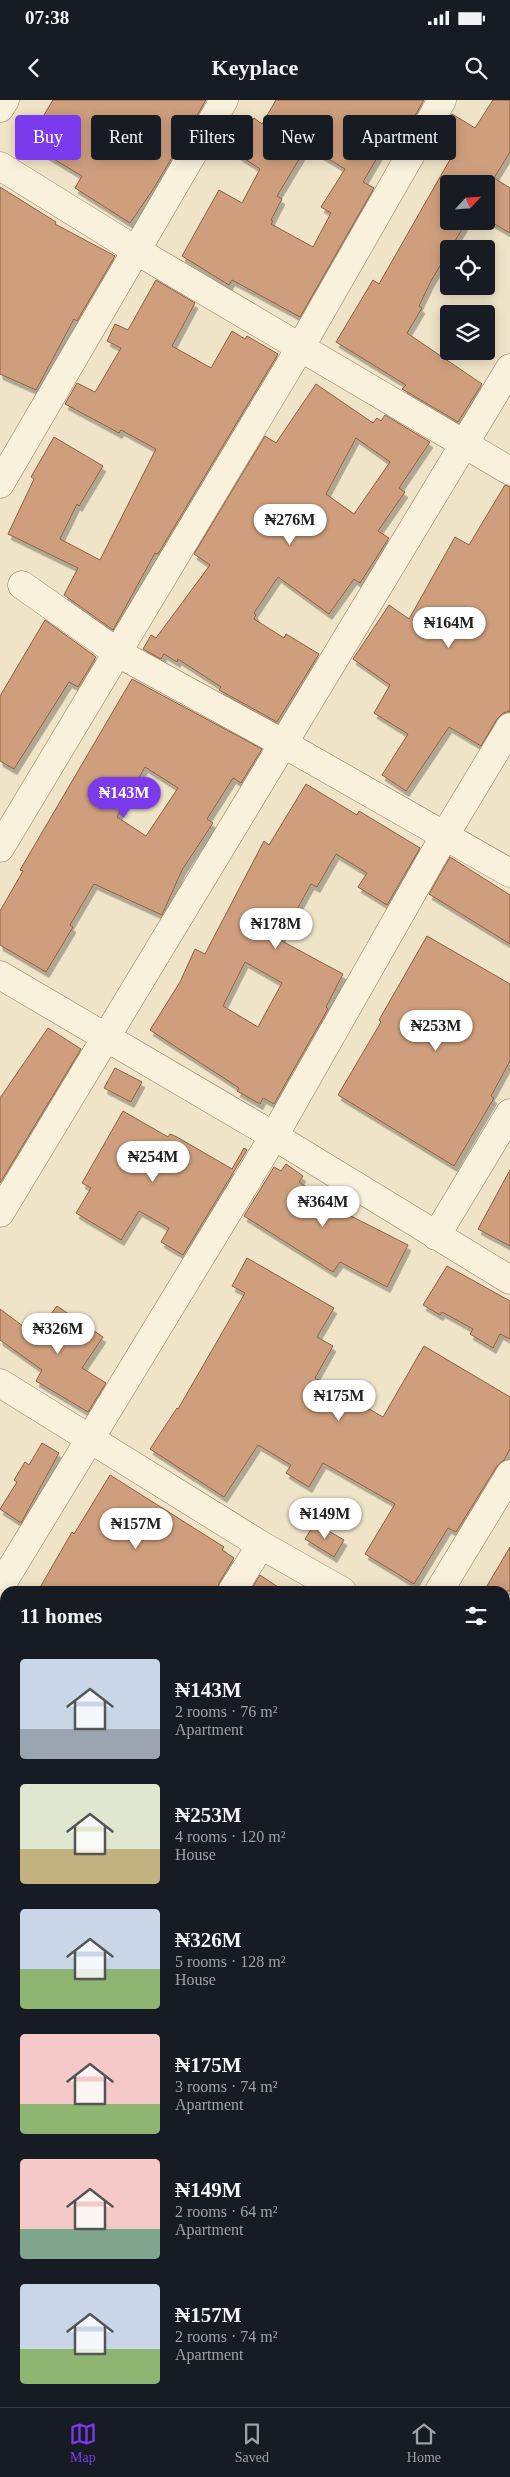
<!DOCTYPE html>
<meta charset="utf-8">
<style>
:root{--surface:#171b24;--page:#242831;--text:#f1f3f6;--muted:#9ea1a6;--line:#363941;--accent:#7c3aed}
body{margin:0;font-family:Georgia,serif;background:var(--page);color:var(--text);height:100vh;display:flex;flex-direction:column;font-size:19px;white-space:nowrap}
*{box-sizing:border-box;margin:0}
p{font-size:16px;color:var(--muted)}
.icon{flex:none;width:28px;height:28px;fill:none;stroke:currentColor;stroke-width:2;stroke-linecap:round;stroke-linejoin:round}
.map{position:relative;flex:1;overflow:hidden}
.panel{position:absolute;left:0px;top:1486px;width:510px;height:821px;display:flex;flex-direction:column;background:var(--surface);border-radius:15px 15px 0 0;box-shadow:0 2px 12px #0003}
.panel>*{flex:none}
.top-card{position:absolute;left:15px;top:15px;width:480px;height:45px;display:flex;gap:10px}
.needle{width:32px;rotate:64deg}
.fabs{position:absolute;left:440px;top:75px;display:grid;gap:10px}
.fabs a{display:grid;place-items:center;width:55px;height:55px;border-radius:5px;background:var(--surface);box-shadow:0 2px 12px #0003;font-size:25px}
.price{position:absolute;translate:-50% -42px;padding:0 11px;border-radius:18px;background:#fff;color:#222;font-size:16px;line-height:32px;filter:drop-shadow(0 1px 2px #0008)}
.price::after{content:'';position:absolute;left:50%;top:30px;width:15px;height:11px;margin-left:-8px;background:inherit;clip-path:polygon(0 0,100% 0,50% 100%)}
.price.on{background:var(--accent);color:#fff}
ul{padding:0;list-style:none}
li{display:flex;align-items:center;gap:15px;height:125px;padding:0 20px}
li span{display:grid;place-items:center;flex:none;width:140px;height:100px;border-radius:5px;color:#555}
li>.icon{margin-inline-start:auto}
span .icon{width:60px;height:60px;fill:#fffc;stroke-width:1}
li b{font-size:21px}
h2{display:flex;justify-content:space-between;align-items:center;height:60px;padding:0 20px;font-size:21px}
.pill{padding:0 18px;border-radius:5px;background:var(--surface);box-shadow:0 2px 12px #0003;font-size:18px;line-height:45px}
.pill.on{background:var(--accent);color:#fff}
.status{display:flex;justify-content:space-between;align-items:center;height:35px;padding:0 25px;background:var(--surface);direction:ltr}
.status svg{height:14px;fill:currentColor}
header{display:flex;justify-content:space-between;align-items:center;height:65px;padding:0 20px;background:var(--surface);font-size:22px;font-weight:800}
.dock{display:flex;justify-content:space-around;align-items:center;height:70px;border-top:1px solid var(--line);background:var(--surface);font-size:14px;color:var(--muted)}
.dock a{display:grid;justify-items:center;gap:2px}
.dock .on{color:var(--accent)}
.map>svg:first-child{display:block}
.building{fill:#cf9f7d;stroke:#8d5f41;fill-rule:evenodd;filter:url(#shadow)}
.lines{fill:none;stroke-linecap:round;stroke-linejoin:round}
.minor-casing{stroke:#8d765c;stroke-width:29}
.minor{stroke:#faf1dc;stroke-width:28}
</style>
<div class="status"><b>07:38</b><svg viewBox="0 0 49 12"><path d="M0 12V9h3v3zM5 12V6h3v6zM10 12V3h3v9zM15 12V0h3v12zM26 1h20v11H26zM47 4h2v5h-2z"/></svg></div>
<header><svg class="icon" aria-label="back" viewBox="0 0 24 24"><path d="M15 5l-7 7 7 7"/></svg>Keyplace<svg class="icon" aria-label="search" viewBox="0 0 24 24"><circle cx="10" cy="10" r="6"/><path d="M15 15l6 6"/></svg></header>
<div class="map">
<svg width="510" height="2307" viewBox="0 0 510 2307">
<defs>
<filter id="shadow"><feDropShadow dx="3" dy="5.5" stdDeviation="0" flood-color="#0004"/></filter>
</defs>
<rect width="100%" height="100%" fill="#f0e4c8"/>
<path class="building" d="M 53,0 L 206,0 L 154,88 L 130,123 L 75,88 L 82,76 L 27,43 Z
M 276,0 L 424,0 L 394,52 L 384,46 L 363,82 L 374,88 L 300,217 L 232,180 L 229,185 L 182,156 L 219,90 L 242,103 L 260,69 L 234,52 L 254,18 L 262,24 ZM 307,46 L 345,69 L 321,107 L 331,113 L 313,147 L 271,124 L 273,121 L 271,120 L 282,99 L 277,96 Z
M 493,0 L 510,0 L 510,52 L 494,78 L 510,88 L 510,133 L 486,119 L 486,84 L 449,84 L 449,121 L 467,121 L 431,181 L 419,206 L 422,208 L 407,233 L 482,284 L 458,322 L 402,289 L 406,285 L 336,242 L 373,180 L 379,184 L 456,49 L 439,37 L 452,14 L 475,28 Z
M 0,87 L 56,122 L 55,124 L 115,156 L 77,221 L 74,219 L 36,290 L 0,274 Z
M 156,180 L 195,203 L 172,246 L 211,268 L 232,231 L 245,239 L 247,236 L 278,254 L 158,454 L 155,453 L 113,530 L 64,495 L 78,468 L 8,434 L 34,379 L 31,377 L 54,337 L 103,366 L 79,406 L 77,404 L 60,439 L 100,460 L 156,349 L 121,330 L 119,333 L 65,304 L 77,283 L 95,292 L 97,289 L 121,248 L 107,241 L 115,224 L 128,230 Z
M 316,284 L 373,323 L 377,318 L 381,321 L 385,315 L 430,342 L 399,388 L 405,392 L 378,431 L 389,438 L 360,483 L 354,479 L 329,514 L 278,477 L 254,513 L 256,515 L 254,519 L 284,538 L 286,534 L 319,554 L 277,622 L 219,590 L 221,587 L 178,559 L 177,562 L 164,554 L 161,559 L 143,549 L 151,535 L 156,538 L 210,465 L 194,454 L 265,336 L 276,343 ZM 356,338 L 390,362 L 354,414 L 326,394 Z
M 505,385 L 510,387 L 510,611 L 503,613 L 497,619 L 481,646 L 449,627 L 406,691 L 382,675 L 408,634 L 374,613 L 390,585 L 353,559 L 389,505 L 409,519 L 455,437 L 469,445 Z
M 45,520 L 96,557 L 78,587 L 69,582 L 14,669 L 0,661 L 0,596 Z
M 132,579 L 262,649 L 241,683 L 233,678 L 207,719 L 213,723 L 182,770 L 162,815 L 94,784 L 70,825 L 73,827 L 46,872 L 0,845 L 0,811 L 23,771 L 20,770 ZM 145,667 L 178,688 L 146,736 L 117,717 Z
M 306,684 L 357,715 L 359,711 L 420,748 L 387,805 L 358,787 L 367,773 L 336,754 L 317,787 L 311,784 L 280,840 L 343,874 L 326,907 L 328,909 L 274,1004 L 263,998 L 260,1004 L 237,991 L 239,988 L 150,930 L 180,882 L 195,849 L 205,854 L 264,741 L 269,745 ZM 245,862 L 282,883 L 258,927 L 223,906 Z
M 450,757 L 510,795 L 510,844 L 429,794 Z
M 427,836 L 510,884 L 510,961 L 491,996 L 494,998 L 454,1066 L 338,995 L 381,922 L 379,920 Z
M 48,928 L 81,949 L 0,1083 L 0,998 Z
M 115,968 L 142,982 L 131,1002 L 104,988 Z
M 123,1011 L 168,1037 L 170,1034 L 177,1037 L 232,1069 L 244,1048 L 247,1050 L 183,1155 L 161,1142 L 169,1128 L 139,1111 L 121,1140 L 76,1113 L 91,1088 L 82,1083 Z
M 286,1064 L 303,1076 L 299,1082 L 341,1111 L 408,1145 L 387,1187 L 340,1162 L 333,1172 L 244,1116 L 274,1067 L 281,1071 Z
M 510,1070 L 510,1146 L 478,1129 Z
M 247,1158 L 334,1208 L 317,1237 L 333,1246 L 315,1278 L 383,1317 L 424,1246 L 510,1297 L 510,1349 L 504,1360 L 497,1366 L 456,1432 L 448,1428 L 414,1484 L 365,1454 L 395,1404 L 323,1363 L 309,1387 L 286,1373 L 291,1365 L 258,1345 L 224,1397 L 150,1349 L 177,1308 L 178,1309 L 245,1193 L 232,1186 Z
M 447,1166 L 510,1201 L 510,1239 L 500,1234 L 493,1248 L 470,1234 L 473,1229 L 442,1212 L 440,1215 L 423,1205 Z
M 57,1206 L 103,1237 L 82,1268 L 106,1283 L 88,1312 L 36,1281 L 42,1270 L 0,1240 L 0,1209 L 35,1235 Z
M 42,1343 L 59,1353 L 21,1423 L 0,1409 L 17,1382 L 14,1380 L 25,1362 L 29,1365 Z
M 110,1375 L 224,1447 L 222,1450 L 234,1458 L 219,1483 L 217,1491 L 38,1491 L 72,1432 L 74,1434 Z
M 315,1423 L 344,1440 L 334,1457 L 305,1439 Z
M 510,1447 L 510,1491 L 484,1491 Z
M 260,1475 L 284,1491 L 250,1491 Z"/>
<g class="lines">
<defs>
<path id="minor" d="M 0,8 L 5,0
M 0,66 L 137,151 L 510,371
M 0,384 L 224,0
M 22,485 L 118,553 L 284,644 L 510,773
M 0,748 L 300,248 L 442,0
M 0,875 L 274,1036 L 510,1180
M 0,1113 L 510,268
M 436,1136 L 510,1013
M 0,1283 L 261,1445 L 342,1491
M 0,1487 L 274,1036 L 445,735 L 510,627
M 232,1491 L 261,1445
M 439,1491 L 510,1374
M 505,1583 L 510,1586
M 505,1780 L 510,1771
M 0,1799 L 5,1802
M 0,1960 L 5,1951
M 505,2011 L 510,2014
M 0,2129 L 5,2141
M 505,2283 L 510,2276
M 332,2302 L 336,2307
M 163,2307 L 166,2302
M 486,2307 L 490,2302"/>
</defs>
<use href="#minor" class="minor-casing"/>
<use href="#minor" class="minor"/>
</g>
</svg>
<div class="fabs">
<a><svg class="needle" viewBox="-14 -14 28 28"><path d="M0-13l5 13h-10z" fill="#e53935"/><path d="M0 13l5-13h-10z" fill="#9ea1a6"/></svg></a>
<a><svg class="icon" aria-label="locate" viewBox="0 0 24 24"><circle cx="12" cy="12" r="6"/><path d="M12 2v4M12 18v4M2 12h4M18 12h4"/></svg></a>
<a><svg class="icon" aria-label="layers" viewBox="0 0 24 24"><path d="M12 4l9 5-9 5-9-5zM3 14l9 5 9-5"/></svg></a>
</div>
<b class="price" style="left:290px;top:446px">₦276M</b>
<b class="price" style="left:449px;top:549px">₦164M</b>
<b class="price on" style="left:124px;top:719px">₦143M</b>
<b class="price" style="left:276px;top:850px">₦178M</b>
<b class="price" style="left:436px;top:952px">₦253M</b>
<b class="price" style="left:153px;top:1083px">₦254M</b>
<b class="price" style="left:323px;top:1128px">₦364M</b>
<b class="price" style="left:58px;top:1255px">₦326M</b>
<b class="price" style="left:339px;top:1322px">₦175M</b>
<b class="price" style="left:325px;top:1440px">₦149M</b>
<b class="price" style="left:136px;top:1450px">₦157M</b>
<div class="top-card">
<a class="pill on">Buy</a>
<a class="pill">Rent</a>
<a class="pill">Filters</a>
<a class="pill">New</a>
<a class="pill">Apartment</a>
</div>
<section class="panel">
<h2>11 homes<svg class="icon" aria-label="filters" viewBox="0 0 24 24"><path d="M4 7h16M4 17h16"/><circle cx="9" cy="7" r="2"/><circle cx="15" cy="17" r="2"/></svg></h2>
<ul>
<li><span style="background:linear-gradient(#c9d6e8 70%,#9aa5b1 0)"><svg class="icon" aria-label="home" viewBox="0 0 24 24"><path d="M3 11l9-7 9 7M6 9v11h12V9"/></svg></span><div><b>₦143M</b><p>2 rooms · 76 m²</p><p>Apartment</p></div></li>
<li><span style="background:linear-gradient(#dfe7d0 65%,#c2b280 0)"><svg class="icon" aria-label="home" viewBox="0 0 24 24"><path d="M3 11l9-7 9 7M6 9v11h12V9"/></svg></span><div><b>₦253M</b><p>4 rooms · 120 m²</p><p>House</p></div></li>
<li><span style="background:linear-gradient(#c9d6e8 60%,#8fb573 0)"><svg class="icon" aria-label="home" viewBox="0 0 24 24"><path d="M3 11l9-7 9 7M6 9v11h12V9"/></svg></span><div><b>₦326M</b><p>5 rooms · 128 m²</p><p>House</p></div></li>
<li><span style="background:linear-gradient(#f6c9c9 70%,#8fb573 0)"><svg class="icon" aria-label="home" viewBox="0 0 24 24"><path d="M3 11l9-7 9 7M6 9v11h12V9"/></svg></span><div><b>₦175M</b><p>3 rooms · 74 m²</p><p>Apartment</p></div></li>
<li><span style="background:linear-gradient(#f6c9c9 70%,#7fa58c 0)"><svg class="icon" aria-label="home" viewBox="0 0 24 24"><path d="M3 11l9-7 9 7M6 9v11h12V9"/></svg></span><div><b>₦149M</b><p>2 rooms · 64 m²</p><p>Apartment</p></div></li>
<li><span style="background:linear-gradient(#c9d6e8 65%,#8fb573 0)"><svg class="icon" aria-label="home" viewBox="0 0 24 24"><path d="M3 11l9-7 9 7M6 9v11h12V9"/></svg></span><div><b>₦157M</b><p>2 rooms · 74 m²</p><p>Apartment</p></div></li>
</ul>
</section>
</div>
<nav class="dock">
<a class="on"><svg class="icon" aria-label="map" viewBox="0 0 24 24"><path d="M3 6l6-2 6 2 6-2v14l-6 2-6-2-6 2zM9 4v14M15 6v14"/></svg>Map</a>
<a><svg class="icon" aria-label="saved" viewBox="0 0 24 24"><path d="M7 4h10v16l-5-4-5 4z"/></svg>Saved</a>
<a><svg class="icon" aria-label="home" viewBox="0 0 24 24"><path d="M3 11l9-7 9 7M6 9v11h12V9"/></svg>Home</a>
</nav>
